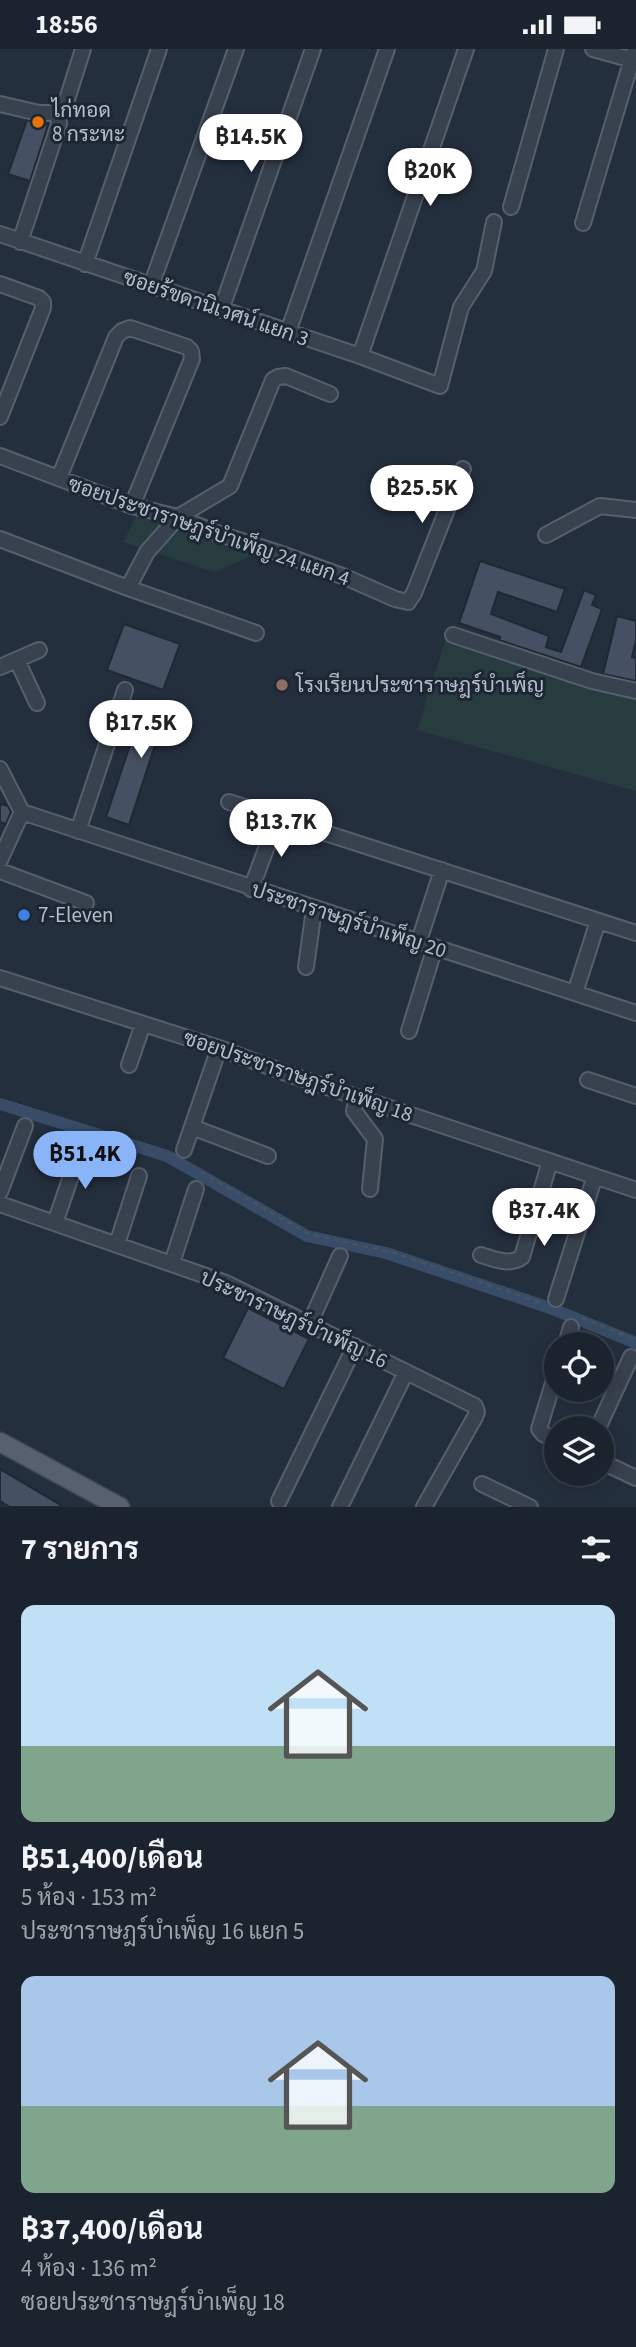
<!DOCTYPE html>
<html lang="th">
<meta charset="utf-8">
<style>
:root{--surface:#1b232e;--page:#242b36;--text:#f1f3f6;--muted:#a0a4aa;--line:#39404a;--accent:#8ab4f8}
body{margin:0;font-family:"Source Sans 3",Sarabun,sans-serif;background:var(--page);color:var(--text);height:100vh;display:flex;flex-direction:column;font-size:26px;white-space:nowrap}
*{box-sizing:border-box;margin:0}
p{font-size:23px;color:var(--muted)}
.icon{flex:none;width:38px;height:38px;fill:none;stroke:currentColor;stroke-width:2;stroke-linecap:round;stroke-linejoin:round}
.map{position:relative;height:1458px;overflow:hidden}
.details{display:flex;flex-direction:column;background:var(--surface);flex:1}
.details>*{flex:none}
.controls{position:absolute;left:544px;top:1283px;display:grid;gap:14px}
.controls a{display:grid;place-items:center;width:70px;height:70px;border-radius:50%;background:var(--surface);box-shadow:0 4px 18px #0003,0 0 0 2px var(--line);font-size:35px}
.price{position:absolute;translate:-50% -60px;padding:0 16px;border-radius:24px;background:#fff;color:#222;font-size:23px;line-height:46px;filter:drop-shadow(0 2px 4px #0008)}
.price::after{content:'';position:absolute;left:50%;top:42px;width:21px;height:16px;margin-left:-10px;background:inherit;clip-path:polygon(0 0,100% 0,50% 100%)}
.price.on{background:var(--accent);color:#111}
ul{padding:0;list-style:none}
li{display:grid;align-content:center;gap:14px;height:371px;padding:0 21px}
li span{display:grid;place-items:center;height:217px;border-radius:14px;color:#555}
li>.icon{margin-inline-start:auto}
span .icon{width:126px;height:126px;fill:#fffc;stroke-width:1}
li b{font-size:30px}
h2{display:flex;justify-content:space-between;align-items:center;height:84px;padding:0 21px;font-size:30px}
.status{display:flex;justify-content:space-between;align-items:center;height:49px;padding:0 35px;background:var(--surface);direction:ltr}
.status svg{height:19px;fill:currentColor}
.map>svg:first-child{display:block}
.green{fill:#263c3f}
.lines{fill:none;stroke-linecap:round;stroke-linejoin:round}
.canal{stroke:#394c67;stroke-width:12}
.building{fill:#455162;stroke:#1f2835;stroke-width:2}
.minor-casing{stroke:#565f6c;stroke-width:18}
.major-casing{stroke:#414a57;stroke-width:21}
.path{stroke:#44595c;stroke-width:2;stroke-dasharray:5 5;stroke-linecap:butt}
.minor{stroke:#38414e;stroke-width:14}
.major{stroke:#56606e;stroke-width:18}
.food-dot{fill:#e8710a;stroke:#1d2633;stroke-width:2.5}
.education-dot{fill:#8d6e63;stroke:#1d2633;stroke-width:2.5}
.shop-dot{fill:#3f7fe0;stroke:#1d2633;stroke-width:2.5}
.labels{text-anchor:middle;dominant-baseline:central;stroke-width:6;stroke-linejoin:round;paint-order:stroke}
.poi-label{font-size:21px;fill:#b4bcc9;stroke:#1d2633;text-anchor:start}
.street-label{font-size:21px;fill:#b4bcc9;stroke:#1d2633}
</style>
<div class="status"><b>18:56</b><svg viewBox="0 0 49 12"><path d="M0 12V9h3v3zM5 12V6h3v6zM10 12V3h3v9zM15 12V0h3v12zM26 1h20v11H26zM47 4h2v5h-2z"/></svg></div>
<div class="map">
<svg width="636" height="1458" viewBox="0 0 636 1458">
<rect width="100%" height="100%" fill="#242f3e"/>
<path class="green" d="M 139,462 L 264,502 L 214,523 L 123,493 Z
M 446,589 L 577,634 L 636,647 L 636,742 L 417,681 Z"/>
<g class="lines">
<path class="canal" d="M 0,1055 L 167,1107 L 307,1187 L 386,1204 L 550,1259 L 636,1294"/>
</g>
<path class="building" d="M 27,71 L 48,76 L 30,132 L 8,125 Z
M 480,512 L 565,540 L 557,563 L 498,543 L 491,565 L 549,587 L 546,598 L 561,603 L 584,541 L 596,546 L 592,556 L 602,560 L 581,618 L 499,591 L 500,588 L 459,574 Z
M 617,567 L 636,572 L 636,591 L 632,608 L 636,609 L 636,632 L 603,625 Z
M 124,575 L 180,595 L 163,641 L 107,621 Z
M 143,657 L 186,672 L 178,694 L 161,689 L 158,697 L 155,696 L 129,776 L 106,768 Z
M 0,755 L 8,757 L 11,763 L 6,775 L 0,773 Z
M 248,1259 L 309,1290 L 284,1340 L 223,1309 Z
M 0,1420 L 64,1458 L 10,1458 L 0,1452 Z"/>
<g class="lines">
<defs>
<path id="minor" d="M 593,0 L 636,12
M 0,55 L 39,64 L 58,64 L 65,57 L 83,0
M 511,158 L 556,0
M 583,174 L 635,0
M 0,185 L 360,307 L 440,337 L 461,258 L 484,222 L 494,173
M 20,193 L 59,75 L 58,64
M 85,215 L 159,0
M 0,235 L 39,249 L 43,253 L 43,259 L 0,368
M 151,237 L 236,0
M 221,261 L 313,0
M 288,283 L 387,0
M 360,307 L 466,0
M 0,407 L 132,457 L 178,468 L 214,483 L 282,505 L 345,528 L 395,550 L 408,553 L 414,544 L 463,420
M 59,429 L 116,288 L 122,282 L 130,279 L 187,298 L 191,302 L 192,310 L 132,457
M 546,486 L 600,457 L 636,461
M 0,490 L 128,539 L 147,503 L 178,468 L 230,437 L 273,331 L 278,328 L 286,327 L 330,345
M 128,539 L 256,584
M 453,586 L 592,632 L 636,642
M 17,611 L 37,654
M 0,618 L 39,601
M 0,720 L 22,763 L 0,811
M 229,753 L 636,884
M 22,763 L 636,964
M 78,782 L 125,641
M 0,822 L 86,854
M 251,840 L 278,768
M 419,892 L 442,821
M 306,918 L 314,860
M 0,929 L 219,999 L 294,1027 L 636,1141
M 575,944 L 598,872
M 409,982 L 435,898
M 129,1016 L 143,975
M 588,1031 L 636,1047
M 357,1048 L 354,1062 L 375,1090 L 370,1140
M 192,1078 L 268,1107
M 184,1101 L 219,999
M 0,1143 L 25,1077
M 0,1155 L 226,1234 L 475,1357 L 477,1363 L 475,1368 L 424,1458
M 55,1174 L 81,1098
M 117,1195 L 139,1127
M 481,1206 C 494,1210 510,1217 522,1208 L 550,1112
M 172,1214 L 196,1140
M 556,1250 L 595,1127
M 310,1274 L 340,1207
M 566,1295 L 571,1278
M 556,1324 L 539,1380 L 543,1385 L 556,1391
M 598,1379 L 631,1308
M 602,1413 L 636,1429
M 482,1435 L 530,1458
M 279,1452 L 355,1297
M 340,1458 L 406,1323"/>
<path id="major" d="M 0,1393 L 120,1458"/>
</defs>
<use href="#minor" class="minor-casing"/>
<use href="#major" class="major-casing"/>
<path class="path" d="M 201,1123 L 308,1185 L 388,1202 L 544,1255
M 582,1269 L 636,1291"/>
<use href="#minor" class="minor"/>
<use href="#major" class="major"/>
</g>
<circle class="food-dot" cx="38" cy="73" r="7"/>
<circle class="education-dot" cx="282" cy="636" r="7"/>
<circle class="shop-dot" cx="24" cy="866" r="7"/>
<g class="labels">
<g class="poi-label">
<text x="52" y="61">ไก่ทอด<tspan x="52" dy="24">8 กระทะ</tspan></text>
<text x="296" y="636">โรงเรียนประชาราษฎร์บำเพ็ญ</text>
<text x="38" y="866">7-Eleven</text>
</g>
<g class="street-label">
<text transform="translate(216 259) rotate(19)">ซอยร้ขดานิเวศน์ แยก 3</text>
<text transform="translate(209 482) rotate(19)">ซอยประชาราษฎร์บำเพ็ญ 24 แยก 4</text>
<text transform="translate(349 871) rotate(18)">ประชาราษฎร์บำเพ็ญ 20</text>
<text transform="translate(298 1027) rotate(19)">ซอยประชาราษฎร์บำเพ็ญ 18</text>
<text transform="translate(294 1270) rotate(25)">ประชาราษฎร์บำเพ็ญ 16</text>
</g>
</g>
</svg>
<div class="controls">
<a><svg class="icon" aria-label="locate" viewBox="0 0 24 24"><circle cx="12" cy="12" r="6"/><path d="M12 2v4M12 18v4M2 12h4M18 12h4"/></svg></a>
<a><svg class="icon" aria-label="layers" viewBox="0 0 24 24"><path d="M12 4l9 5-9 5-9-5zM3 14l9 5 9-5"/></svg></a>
</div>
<b class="price" style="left:251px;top:125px">฿14.5K</b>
<b class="price" style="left:430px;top:159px">฿20K</b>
<b class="price" style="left:422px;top:476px">฿25.5K</b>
<b class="price" style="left:141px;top:711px">฿17.5K</b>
<b class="price" style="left:281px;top:810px">฿13.7K</b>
<b class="price on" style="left:85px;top:1142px">฿51.4K</b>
<b class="price" style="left:544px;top:1199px">฿37.4K</b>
</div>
<section class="details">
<h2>7 รายการ<svg class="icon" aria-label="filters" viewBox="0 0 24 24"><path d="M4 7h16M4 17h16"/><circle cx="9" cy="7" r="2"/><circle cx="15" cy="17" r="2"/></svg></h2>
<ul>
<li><span style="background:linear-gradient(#bfe0f5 65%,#7fa58c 0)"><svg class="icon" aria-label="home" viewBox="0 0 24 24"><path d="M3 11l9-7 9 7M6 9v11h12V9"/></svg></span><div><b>฿51,400/เดือน</b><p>5 ห้อง · 153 m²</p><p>ประชาราษฎร์บำเพ็ญ 16 แยก 5</p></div></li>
<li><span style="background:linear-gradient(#a9c7e8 60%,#7fa58c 0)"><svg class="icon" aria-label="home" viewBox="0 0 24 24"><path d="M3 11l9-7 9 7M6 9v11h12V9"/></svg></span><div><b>฿37,400/เดือน</b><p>4 ห้อง · 136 m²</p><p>ซอยประชาราษฎร์บำเพ็ญ 18</p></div></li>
</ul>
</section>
